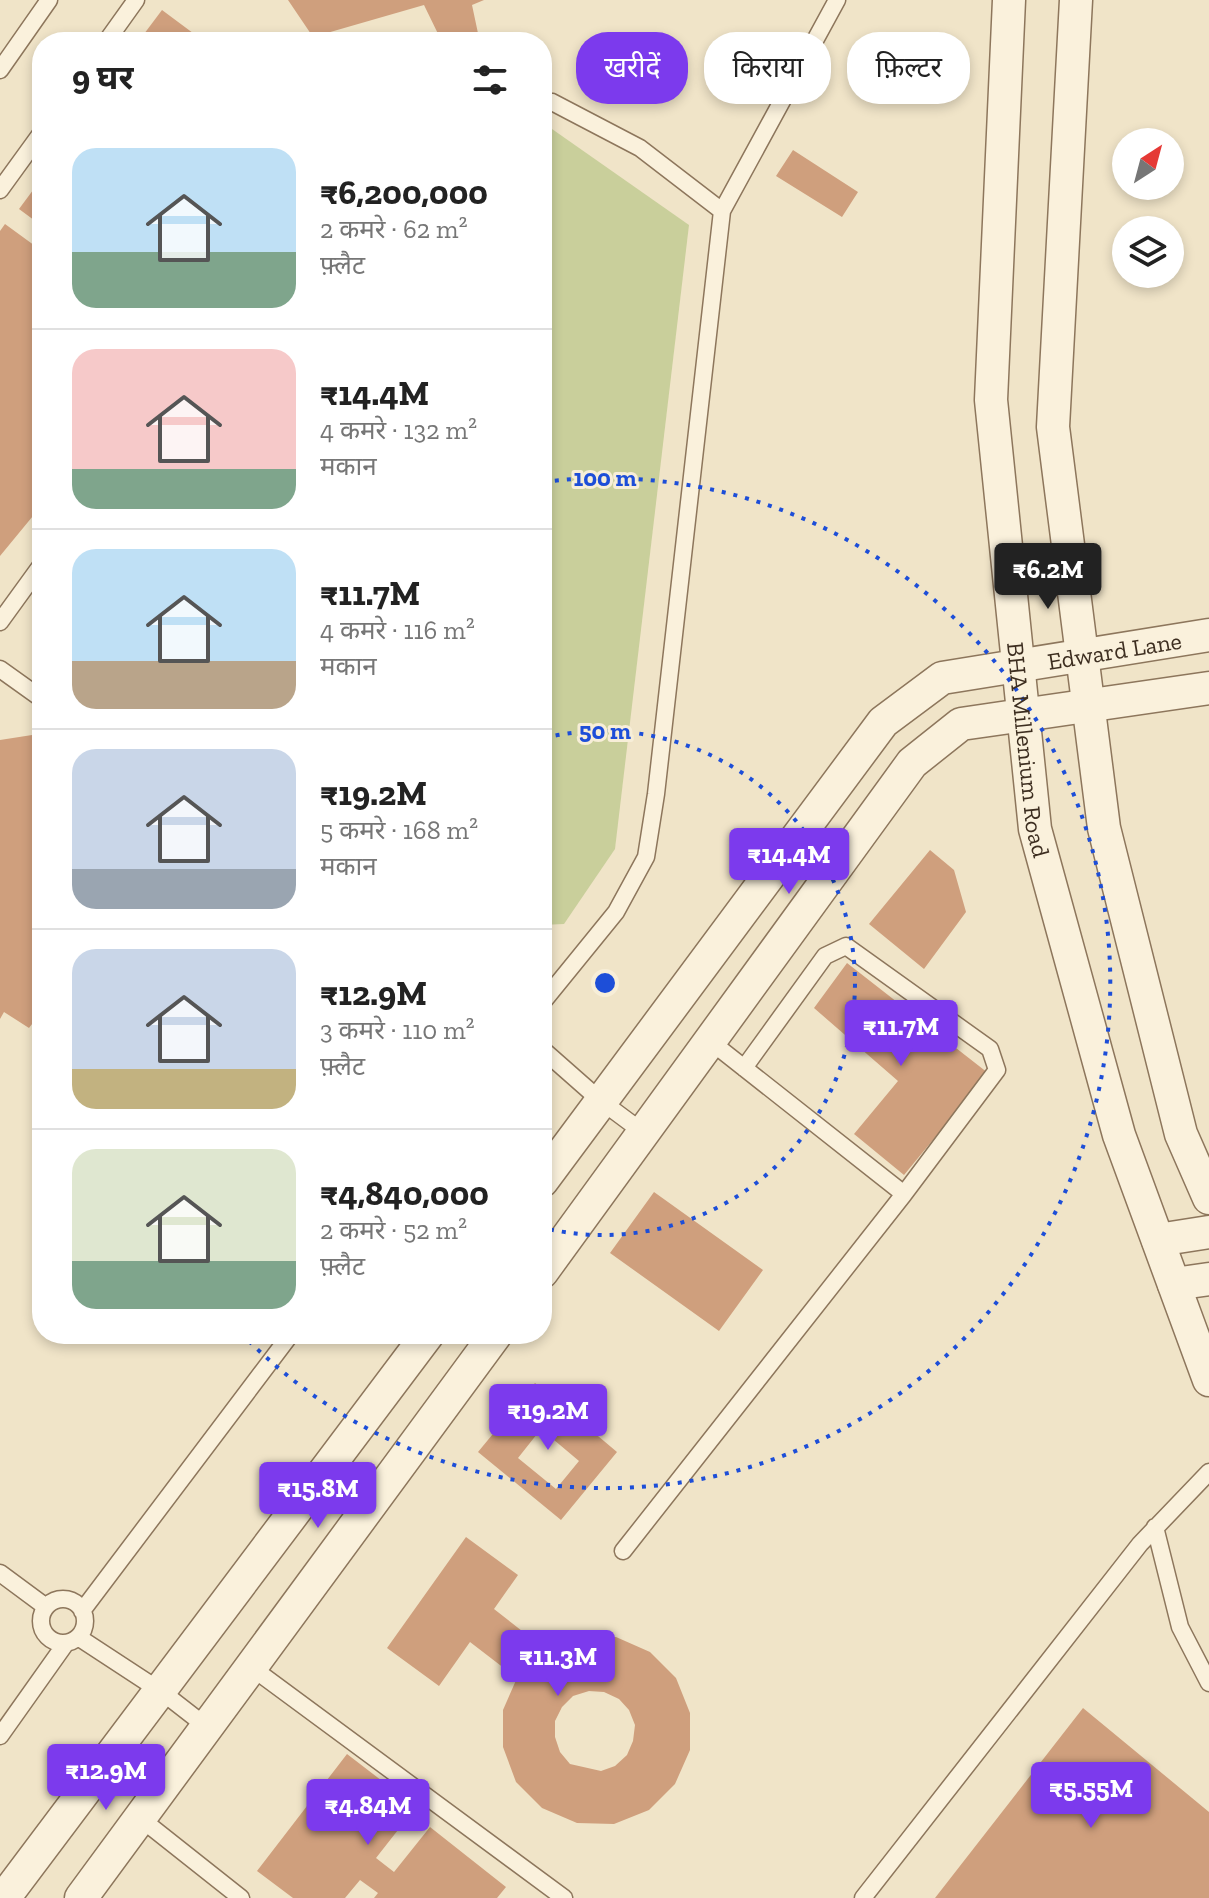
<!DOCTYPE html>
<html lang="hi">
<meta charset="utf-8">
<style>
:root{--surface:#fff;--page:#f6f6f6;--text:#222;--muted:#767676;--line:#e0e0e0;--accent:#7c3aed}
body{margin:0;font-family:"Zilla Slab","Noto Sans Devanagari",serif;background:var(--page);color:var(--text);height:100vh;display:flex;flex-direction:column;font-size:30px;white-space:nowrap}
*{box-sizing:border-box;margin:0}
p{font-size:26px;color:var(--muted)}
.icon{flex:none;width:44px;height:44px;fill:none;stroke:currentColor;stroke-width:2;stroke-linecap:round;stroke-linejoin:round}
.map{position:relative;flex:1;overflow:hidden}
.drawer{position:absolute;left:32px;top:32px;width:520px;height:1312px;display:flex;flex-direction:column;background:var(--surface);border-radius:32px;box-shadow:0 4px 12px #0003}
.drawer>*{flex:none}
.guide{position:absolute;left:576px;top:32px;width:512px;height:72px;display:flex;gap:16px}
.needle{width:52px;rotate:36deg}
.tools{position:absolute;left:1112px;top:128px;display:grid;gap:16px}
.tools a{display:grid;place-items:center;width:72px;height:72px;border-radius:50%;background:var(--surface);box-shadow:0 4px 12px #0003;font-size:40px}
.price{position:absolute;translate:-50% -68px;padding:0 18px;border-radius:8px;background:var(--accent);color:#fff;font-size:26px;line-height:52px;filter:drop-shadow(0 2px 4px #0008)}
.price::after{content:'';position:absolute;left:50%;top:48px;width:24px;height:18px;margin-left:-12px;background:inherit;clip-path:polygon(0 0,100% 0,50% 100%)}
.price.current{background:#222;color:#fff}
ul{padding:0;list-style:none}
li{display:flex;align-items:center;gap:24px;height:200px;padding:0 40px}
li+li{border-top:2px solid var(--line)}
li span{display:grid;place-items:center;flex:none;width:224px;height:160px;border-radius:24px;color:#555}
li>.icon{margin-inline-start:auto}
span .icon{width:96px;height:96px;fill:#fffc;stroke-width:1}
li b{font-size:34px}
h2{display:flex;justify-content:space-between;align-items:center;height:96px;padding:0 40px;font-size:34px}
.tag{padding:0 28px;border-radius:32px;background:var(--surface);box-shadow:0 4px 12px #0003;font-size:28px;line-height:72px}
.tag.current{background:var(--accent);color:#fff}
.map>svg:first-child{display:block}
.green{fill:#c9cf9b}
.building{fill:#cf9f7d;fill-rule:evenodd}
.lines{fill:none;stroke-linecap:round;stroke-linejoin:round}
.service-casing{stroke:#8d765c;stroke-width:19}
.minor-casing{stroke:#8d765c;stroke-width:35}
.service{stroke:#faf1dc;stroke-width:16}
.minor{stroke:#faf1dc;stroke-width:32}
.ring{fill:none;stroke:#1d4ed8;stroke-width:4;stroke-dasharray:4 8}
.labels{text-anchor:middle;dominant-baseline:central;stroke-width:6;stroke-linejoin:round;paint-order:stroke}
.street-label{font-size:24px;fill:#3d2e20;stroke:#f7eed8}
.centre{fill:#1d4ed8;stroke:#f7eed8;stroke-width:4}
.ring-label{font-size:24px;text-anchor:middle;font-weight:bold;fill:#1d4ed8;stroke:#f7eed8;stroke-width:6;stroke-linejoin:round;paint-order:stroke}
</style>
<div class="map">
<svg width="1209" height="1898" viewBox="0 0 1209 1898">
<rect width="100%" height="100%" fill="#f0e4c8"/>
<path class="green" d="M 542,122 L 689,225 L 615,849 L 564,924 L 542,925 Z"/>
<path class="building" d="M 288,0 L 484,0 L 472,5 L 479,38 L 442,42 L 424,5 L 313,37 Z
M 162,10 L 205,42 L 138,42 Z
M 793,150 L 858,192 L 842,217 L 776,176 Z
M 42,178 L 42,226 L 19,209 Z
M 5,224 L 42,251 L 42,505 L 0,556 L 0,231 Z
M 32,735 L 42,802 L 42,1011 L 29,1028 L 4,1012 L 0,1019 L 0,740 Z
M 930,850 L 954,870 L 966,912 L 924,969 L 869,924 Z
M 847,963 L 988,1073 L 904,1175 L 854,1134 L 898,1081 L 814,1008 Z
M 654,1192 L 763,1270 L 719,1331 L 610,1253 Z
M 535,1383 L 617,1452 L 561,1520 L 478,1452 ZM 541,1429 L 579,1461 L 556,1489 L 518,1458 Z
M 466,1537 L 518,1575 L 494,1609 L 545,1649 L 579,1637 L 616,1637 L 650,1652 L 676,1678 L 690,1713 L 690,1750 L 675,1784 L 649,1810 L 614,1824 L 577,1823 L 542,1808 L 516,1782 L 503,1747 L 503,1710 L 517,1678 L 470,1642 L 439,1686 L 387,1648 ZM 589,1691 L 604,1692 L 619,1699 L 629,1710 L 635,1725 L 633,1741 L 627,1755 L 615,1766 L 601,1771 L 570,1764 L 560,1752 L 555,1737 L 555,1721 L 562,1707 L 573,1696 Z
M 1083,1708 L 1209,1812 L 1209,1898 L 935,1898 Z
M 347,1754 L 416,1807 L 376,1858 L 394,1872 L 430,1827 L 506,1887 L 497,1898 L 374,1898 L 378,1893 L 360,1880 L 345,1898 L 293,1898 L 257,1871 Z"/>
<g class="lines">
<defs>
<path id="service" d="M 106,42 L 136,0
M 0,70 L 49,0
M 542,101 L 552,102 L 640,148 L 722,211
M 0,190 L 42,132
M 0,622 L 42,564
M 0,669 L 42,699
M 542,1003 L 616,912 L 646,857 L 656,794 L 722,211 L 837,0
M 542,1049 L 601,1101 L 644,1133
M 744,1068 L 825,956 L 846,946 L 990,1049 L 997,1070 L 904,1194
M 1155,1527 L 1180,1627 L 1209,1683
M 623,1551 L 904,1194 L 710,1041
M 0,1573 L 46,1607
M41 1621a22 22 0 1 1 44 0a22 22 0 1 1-44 0Z
M 82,1611 L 291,1334
M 78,1637 L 162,1692 L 207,1727
M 251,1667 L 564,1898
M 0,1736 L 66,1643
M 140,1818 L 241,1898
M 863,1898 L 1140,1544 L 1209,1472"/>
<g id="minor">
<path id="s1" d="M 1009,0 L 991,400 L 1035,829 L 1119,1135 L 1209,1380"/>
<path d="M 1076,0 L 1053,427 L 1104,828 L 1181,1134 L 1209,1198"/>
<path id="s2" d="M 542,1181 L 883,722 L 942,678 L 1209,635"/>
<path d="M 1158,1240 L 1209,1232"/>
<path d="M 542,1272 L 912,763 L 961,724 L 1209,688"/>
<path d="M 1174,1284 L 1209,1279"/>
<path d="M 4,1898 L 428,1334"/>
<path d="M 81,1898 L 496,1334"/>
</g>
</defs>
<use href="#service" class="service-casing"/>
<use href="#minor" class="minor-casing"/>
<use href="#service" class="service"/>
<use href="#minor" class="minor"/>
</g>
<g class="ring">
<path d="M544 738A252 252 0 1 1 544 1228"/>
<path d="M543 482A505 505 0 1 1 245 1337"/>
</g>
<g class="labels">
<g class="street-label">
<text stroke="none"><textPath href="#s2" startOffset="820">Edward Lane</textPath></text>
<text stroke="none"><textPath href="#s1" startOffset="752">BHA Millenium Road</textPath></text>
</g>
</g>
<circle cx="605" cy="983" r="12" class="centre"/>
<g class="ring-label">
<text x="605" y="486">100 m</text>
<text x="605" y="739">50 m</text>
</g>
</svg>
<div class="tools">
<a><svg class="needle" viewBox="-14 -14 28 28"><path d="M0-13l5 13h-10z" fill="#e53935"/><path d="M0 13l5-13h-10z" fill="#767676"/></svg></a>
<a><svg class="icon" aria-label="layers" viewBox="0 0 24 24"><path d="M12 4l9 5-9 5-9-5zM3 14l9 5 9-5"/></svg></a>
</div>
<b class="price current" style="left:1048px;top:611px">₹6.2M</b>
<b class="price" style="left:789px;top:896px">₹14.4M</b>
<b class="price" style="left:901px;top:1068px">₹11.7M</b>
<b class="price" style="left:548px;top:1452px">₹19.2M</b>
<b class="price" style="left:318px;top:1530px">₹15.8M</b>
<b class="price" style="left:558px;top:1698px">₹11.3M</b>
<b class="price" style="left:106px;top:1812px">₹12.9M</b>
<b class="price" style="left:1091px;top:1830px">₹5.55M</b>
<b class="price" style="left:368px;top:1847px">₹4.84M</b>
<div class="guide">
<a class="tag current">खरीदें</a>
<a class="tag">किराया</a>
<a class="tag">फ़िल्टर</a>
</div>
<section class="drawer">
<h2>9 घर<svg class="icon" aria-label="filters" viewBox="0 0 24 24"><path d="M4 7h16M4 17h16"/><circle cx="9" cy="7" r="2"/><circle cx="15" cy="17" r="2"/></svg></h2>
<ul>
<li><span style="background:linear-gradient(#bfe0f5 65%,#7fa58c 0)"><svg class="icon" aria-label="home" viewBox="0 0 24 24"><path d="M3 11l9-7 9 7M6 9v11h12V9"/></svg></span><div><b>₹6,200,000</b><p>2 कमरे · 62 m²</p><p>फ़्लैट</p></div></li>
<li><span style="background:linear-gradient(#f6c9c9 75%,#7fa58c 0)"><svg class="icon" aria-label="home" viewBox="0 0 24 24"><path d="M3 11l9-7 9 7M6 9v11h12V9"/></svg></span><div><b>₹14.4M</b><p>4 कमरे · 132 m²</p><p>मकान</p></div></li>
<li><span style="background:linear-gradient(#bfe0f5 70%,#b9a48a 0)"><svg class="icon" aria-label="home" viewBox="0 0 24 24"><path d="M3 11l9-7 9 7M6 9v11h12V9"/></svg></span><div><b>₹11.7M</b><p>4 कमरे · 116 m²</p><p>मकान</p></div></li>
<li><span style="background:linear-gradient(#c9d6e8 75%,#9aa5b1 0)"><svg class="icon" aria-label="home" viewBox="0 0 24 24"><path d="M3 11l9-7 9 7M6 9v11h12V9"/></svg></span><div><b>₹19.2M</b><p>5 कमरे · 168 m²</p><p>मकान</p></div></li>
<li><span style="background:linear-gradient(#c9d6e8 75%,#c2b280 0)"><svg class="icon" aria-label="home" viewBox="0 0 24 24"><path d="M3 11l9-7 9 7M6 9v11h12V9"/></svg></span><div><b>₹12.9M</b><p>3 कमरे · 110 m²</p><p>फ़्लैट</p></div></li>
<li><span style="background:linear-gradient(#dfe7d0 70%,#7fa58c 0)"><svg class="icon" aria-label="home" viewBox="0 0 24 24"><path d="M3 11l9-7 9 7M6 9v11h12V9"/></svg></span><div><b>₹4,840,000</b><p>2 कमरे · 52 m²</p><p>फ़्लैट</p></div></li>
</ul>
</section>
</div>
